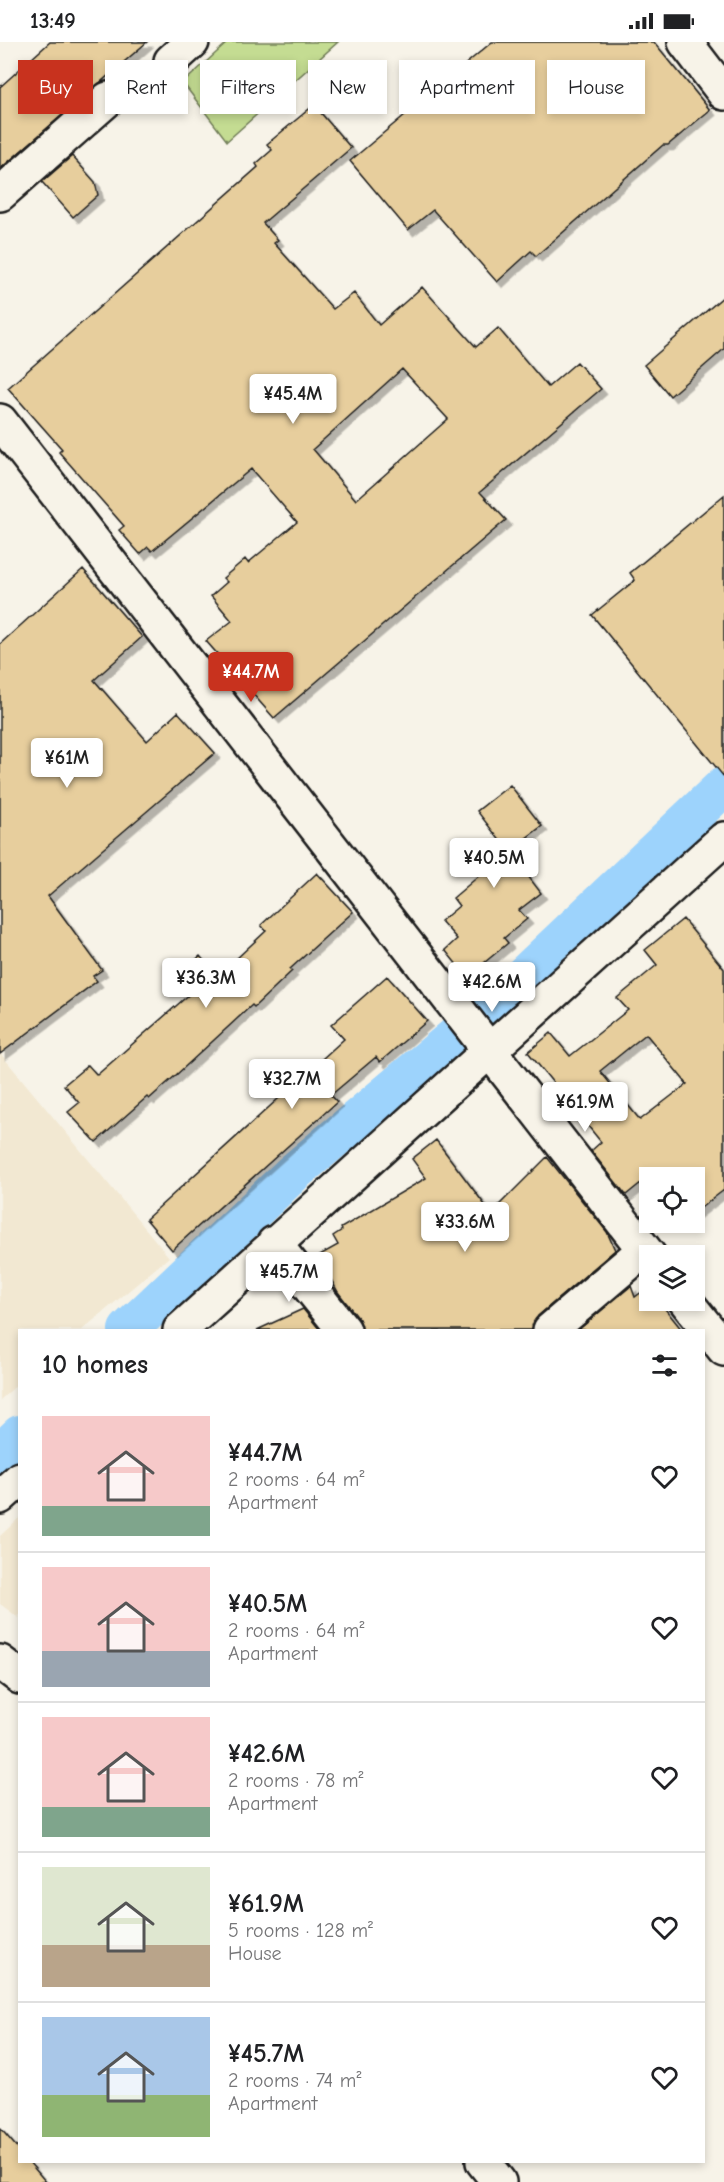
<!DOCTYPE html>
<meta charset="utf-8">
<style>
:root{--surface:#fff;--page:#f6f6f6;--text:#202124;--muted:#757577;--line:#e0e0e0;--accent:#c8321e}
body{margin:0;font-family:"Comic Neue",sans-serif;background:var(--page);color:var(--text);height:100vh;display:flex;flex-direction:column;font-size:22px;white-space:nowrap}
*{box-sizing:border-box;margin:0}
p{font-size:20px;color:var(--muted)}
.icon{flex:none;width:33px;height:33px;fill:none;stroke:currentColor;stroke-width:2;stroke-linecap:round;stroke-linejoin:round}
.map{position:relative;flex:1;overflow:hidden}
.drawer{position:absolute;left:18px;top:1287px;width:687px;height:834px;display:flex;flex-direction:column;background:var(--surface);border-radius:0px;box-shadow:0 3px 9px #0003}
.drawer>*{flex:none}
.hud{position:absolute;left:18px;top:18px;width:688px;height:54px;display:flex;gap:12px}
.buttons{position:absolute;left:639px;top:1125px;display:grid;gap:12px}
.buttons a{display:grid;place-items:center;width:66px;height:66px;border-radius:0px;background:var(--surface);box-shadow:0 3px 9px #0003;font-size:30px}
.price{position:absolute;translate:-50% -51px;padding:0 14px;border-radius:6px;background:#fff;color:#222;font-size:20px;line-height:39px;filter:drop-shadow(0 2px 3px #0008)}
.price::after{content:'';position:absolute;left:50%;top:36px;width:18px;height:14px;margin-left:-9px;background:inherit;clip-path:polygon(0 0,100% 0,50% 100%)}
.price.current{background:var(--accent);color:#fff}
ul{padding:0;list-style:none}
li{display:flex;align-items:center;gap:18px;height:150px;padding:0 24px}
li+li{border-top:2px solid var(--line)}
li span{display:grid;place-items:center;flex:none;width:168px;height:120px;border-radius:0px;color:#555}
li>.icon{margin-inline-start:auto}
span .icon{width:72px;height:72px;fill:#fffc;stroke-width:1}
li b{font-size:26px}
h2{display:flex;justify-content:space-between;align-items:center;height:72px;padding:0 24px;font-size:26px}
.chip{padding:0 21px;border-radius:0px;background:var(--surface);box-shadow:0 3px 9px #0003;font-size:21px;line-height:54px}
.chip.current{background:var(--accent);color:#fff}
.status{display:flex;justify-content:space-between;align-items:center;height:42px;padding:0 30px;background:var(--surface);direction:ltr}
.status svg{height:16px;fill:currentColor}
.map>svg:first-child{display:block}
.built{fill:#f2e8d2}
.green{fill:#c4dc92;stroke:#707c57;stroke-width:1.5}
.lines{fill:none;stroke-linecap:round;stroke-linejoin:round}
.canal{stroke:#9dd3fc;stroke-width:40}
.building{fill:#e7ce9d;stroke:#1c1c1c;stroke-width:1.5;fill-rule:evenodd;filter:url(#shadow)}
.minor-casing{stroke:#1c1c1c;stroke-width:38}
.minor{stroke:#f7f3e8;stroke-width:33}
</style>
<div class="status"><b>13:49</b><svg viewBox="0 0 49 12"><path d="M0 12V9h3v3zM5 12V6h3v6zM10 12V3h3v9zM15 12V0h3v12zM26 1h20v11H26zM47 4h2v5h-2z"/></svg></div>
<div class="map">
<svg width="724" height="2140" viewBox="0 0 724 2140">
<defs>
<filter id="shadow"><feDropShadow dx="5.5" dy="5.5" stdDeviation="0" flood-color="#0004"/></filter>
</defs>
<rect width="100%" height="100%" fill="#f7f3e8"/>
<filter id="ink" filterUnits="userSpaceOnUse"><feTurbulence type="fractalNoise" baseFrequency=".0167" numOctaves="2"/><feDisplacementMap in="SourceGraphic" scale="12" xChannelSelector="R" yChannelSelector="G"/><feConvolveMatrix kernelMatrix="1 2 1 2 8 2 1 2 1" color-interpolation-filters="sRGB"/></filter>
<g filter="url(#ink)">
<path class="built" d="M 0,1011 L 169,1215 L 82,1288 L 20,1288 L 19,1341 L 0,1358 Z
M 19,1476 L 19,1576 L 0,1562 L 0,1494 Z"/>
<path class="green" d="M 228,0 L 338,0 L 227,99 L 183,41 Z"/>
<g class="lines">
<path class="canal" d="M 128,1288 L 293,1131 L 494,962 L 724,744
M 0,1412 L 20,1393"/>
</g>
<path class="building" d="M 50,0 L 147,0 L 0,127 L 0,45 Z
M 492,0 L 654,0 L 710,68 L 668,103 L 663,103 L 536,214 L 531,209 L 497,240 L 433,168 L 408,188 L 350,119 Z
M 314,63 L 351,106 L 263,181 L 278,198 L 274,201 L 333,267 L 354,251 L 379,283 L 422,245 L 476,305 L 498,286 L 548,345 L 577,320 L 601,347 L 480,450 L 506,478 L 274,676 L 206,599 L 232,579 L 211,554 L 227,540 L 223,536 L 245,517 L 248,521 L 297,480 L 251,427 L 152,509 L 148,505 L 140,512 L 119,488 L 124,484 L 59,410 L 62,407 L 8,346 L 258,125 L 256,122 L 272,108 L 267,102 ZM 402,327 L 448,377 L 356,458 L 313,407 Z
M 72,114 L 95,140 L 98,153 L 73,175 L 42,140 Z
M 724,254 L 724,307 L 670,354 L 644,323 Z
M 724,453 L 724,735 L 592,573 L 635,538 L 630,531 Z
M 83,527 L 142,595 L 94,638 L 147,699 L 178,670 L 215,711 L 48,854 L 102,928 L 93,934 L 97,939 L 0,1012 L 0,602 Z
M 510,743 L 542,784 L 509,809 L 541,851 L 519,868 L 527,877 L 504,896 L 508,901 L 467,935 L 445,908 L 457,897 L 441,879 L 459,864 L 453,856 L 508,809 L 477,769 Z
M 317,831 L 353,870 L 290,927 L 292,929 L 254,965 L 252,963 L 175,1034 L 149,1057 L 147,1055 L 96,1100 L 68,1070 L 79,1061 L 64,1043 L 88,1023 L 97,1033 L 192,950 L 177,934 L 200,914 L 218,934 L 266,889 L 261,883 Z
M 683,877 L 724,927 L 724,1148 L 694,1171 L 694,1136 L 647,1136 L 626,1153 L 591,1109 L 601,1100 L 528,1010 L 551,991 L 570,1014 L 628,968 L 617,956 L 657,923 L 645,908 ZM 646,992 L 687,1042 L 640,1078 L 600,1029 Z
M 387,934 L 427,979 L 380,1020 L 376,1015 L 331,1053 L 337,1060 L 172,1208 L 146,1177 L 344,997 L 331,983 Z
M 436,1098 L 491,1171 L 547,1115 L 607,1190 L 615,1208 L 538,1274 L 532,1288 L 362,1288 L 359,1277 L 338,1250 L 318,1214 L 338,1203 L 333,1194 L 342,1188 L 341,1186 L 426,1136 L 412,1117 Z
M 631,1244 L 635,1255 L 647,1246 L 650,1258 L 658,1258 L 682,1288 L 578,1288 Z
M 303,1267 L 320,1288 L 257,1288 Z
M 0,2086 L 20,2109 L 20,2120 L 29,2120 L 46,2140 L 0,2140 Z"/>
<g class="lines">
<defs>
<path id="minor" d="M 685,0 L 724,51
M 171,19 L 192,0
M 0,152 L 108,57
M 0,379 L 650,1215
M 274,1201 L 344,1288
M 685,1258 L 724,1307
M 180,1288 L 724,797
M 550,1288 L 644,1208
M 0,1455 L 20,1437
M 0,1620 L 20,1635
M 483,2120 L 499,2140"/>
</defs>
<use href="#minor" class="minor-casing"/>
<use href="#minor" class="minor"/>
</g>
</g>
</svg>
<div class="buttons">
<a><svg class="icon" aria-label="locate" viewBox="0 0 24 24"><circle cx="12" cy="12" r="6"/><path d="M12 2v4M12 18v4M2 12h4M18 12h4"/></svg></a>
<a><svg class="icon" aria-label="layers" viewBox="0 0 24 24"><path d="M12 4l9 5-9 5-9-5zM3 14l9 5 9-5"/></svg></a>
</div>
<b class="price" style="left:293px;top:383px">¥45.4M</b>
<b class="price current" style="left:251px;top:661px">¥44.7M</b>
<b class="price" style="left:67px;top:747px">¥61M</b>
<b class="price" style="left:494px;top:847px">¥40.5M</b>
<b class="price" style="left:206px;top:967px">¥36.3M</b>
<b class="price" style="left:492px;top:971px">¥42.6M</b>
<b class="price" style="left:292px;top:1068px">¥32.7M</b>
<b class="price" style="left:585px;top:1091px">¥61.9M</b>
<b class="price" style="left:465px;top:1211px">¥33.6M</b>
<b class="price" style="left:289px;top:1261px">¥45.7M</b>
<div class="hud">
<a class="chip current">Buy</a>
<a class="chip">Rent</a>
<a class="chip">Filters</a>
<a class="chip">New</a>
<a class="chip">Apartment</a>
<a class="chip">House</a>
</div>
<section class="drawer">
<h2>10 homes<svg class="icon" aria-label="filters" viewBox="0 0 24 24"><path d="M4 7h16M4 17h16"/><circle cx="9" cy="7" r="2"/><circle cx="15" cy="17" r="2"/></svg></h2>
<ul>
<li><span style="background:linear-gradient(#f6c9c9 75%,#7fa58c 0)"><svg class="icon" aria-label="home" viewBox="0 0 24 24"><path d="M3 11l9-7 9 7M6 9v11h12V9"/></svg></span><div><b>¥44.7M</b><p>2 rooms · 64 m²</p><p>Apartment</p></div><svg class="icon" aria-label="heart" viewBox="0 0 24 24"><path d="M12 20l-8-8c-3-5 5-10 8-4 3-6 11-1 8 4z"/></svg></li>
<li><span style="background:linear-gradient(#f6c9c9 70%,#9aa5b1 0)"><svg class="icon" aria-label="home" viewBox="0 0 24 24"><path d="M3 11l9-7 9 7M6 9v11h12V9"/></svg></span><div><b>¥40.5M</b><p>2 rooms · 64 m²</p><p>Apartment</p></div><svg class="icon" aria-label="heart" viewBox="0 0 24 24"><path d="M12 20l-8-8c-3-5 5-10 8-4 3-6 11-1 8 4z"/></svg></li>
<li><span style="background:linear-gradient(#f6c9c9 75%,#7fa58c 0)"><svg class="icon" aria-label="home" viewBox="0 0 24 24"><path d="M3 11l9-7 9 7M6 9v11h12V9"/></svg></span><div><b>¥42.6M</b><p>2 rooms · 78 m²</p><p>Apartment</p></div><svg class="icon" aria-label="heart" viewBox="0 0 24 24"><path d="M12 20l-8-8c-3-5 5-10 8-4 3-6 11-1 8 4z"/></svg></li>
<li><span style="background:linear-gradient(#dfe7d0 65%,#b9a48a 0)"><svg class="icon" aria-label="home" viewBox="0 0 24 24"><path d="M3 11l9-7 9 7M6 9v11h12V9"/></svg></span><div><b>¥61.9M</b><p>5 rooms · 128 m²</p><p>House</p></div><svg class="icon" aria-label="heart" viewBox="0 0 24 24"><path d="M12 20l-8-8c-3-5 5-10 8-4 3-6 11-1 8 4z"/></svg></li>
<li><span style="background:linear-gradient(#a9c7e8 65%,#8fb573 0)"><svg class="icon" aria-label="home" viewBox="0 0 24 24"><path d="M3 11l9-7 9 7M6 9v11h12V9"/></svg></span><div><b>¥45.7M</b><p>2 rooms · 74 m²</p><p>Apartment</p></div><svg class="icon" aria-label="heart" viewBox="0 0 24 24"><path d="M12 20l-8-8c-3-5 5-10 8-4 3-6 11-1 8 4z"/></svg></li>
</ul>
</section>
</div>
